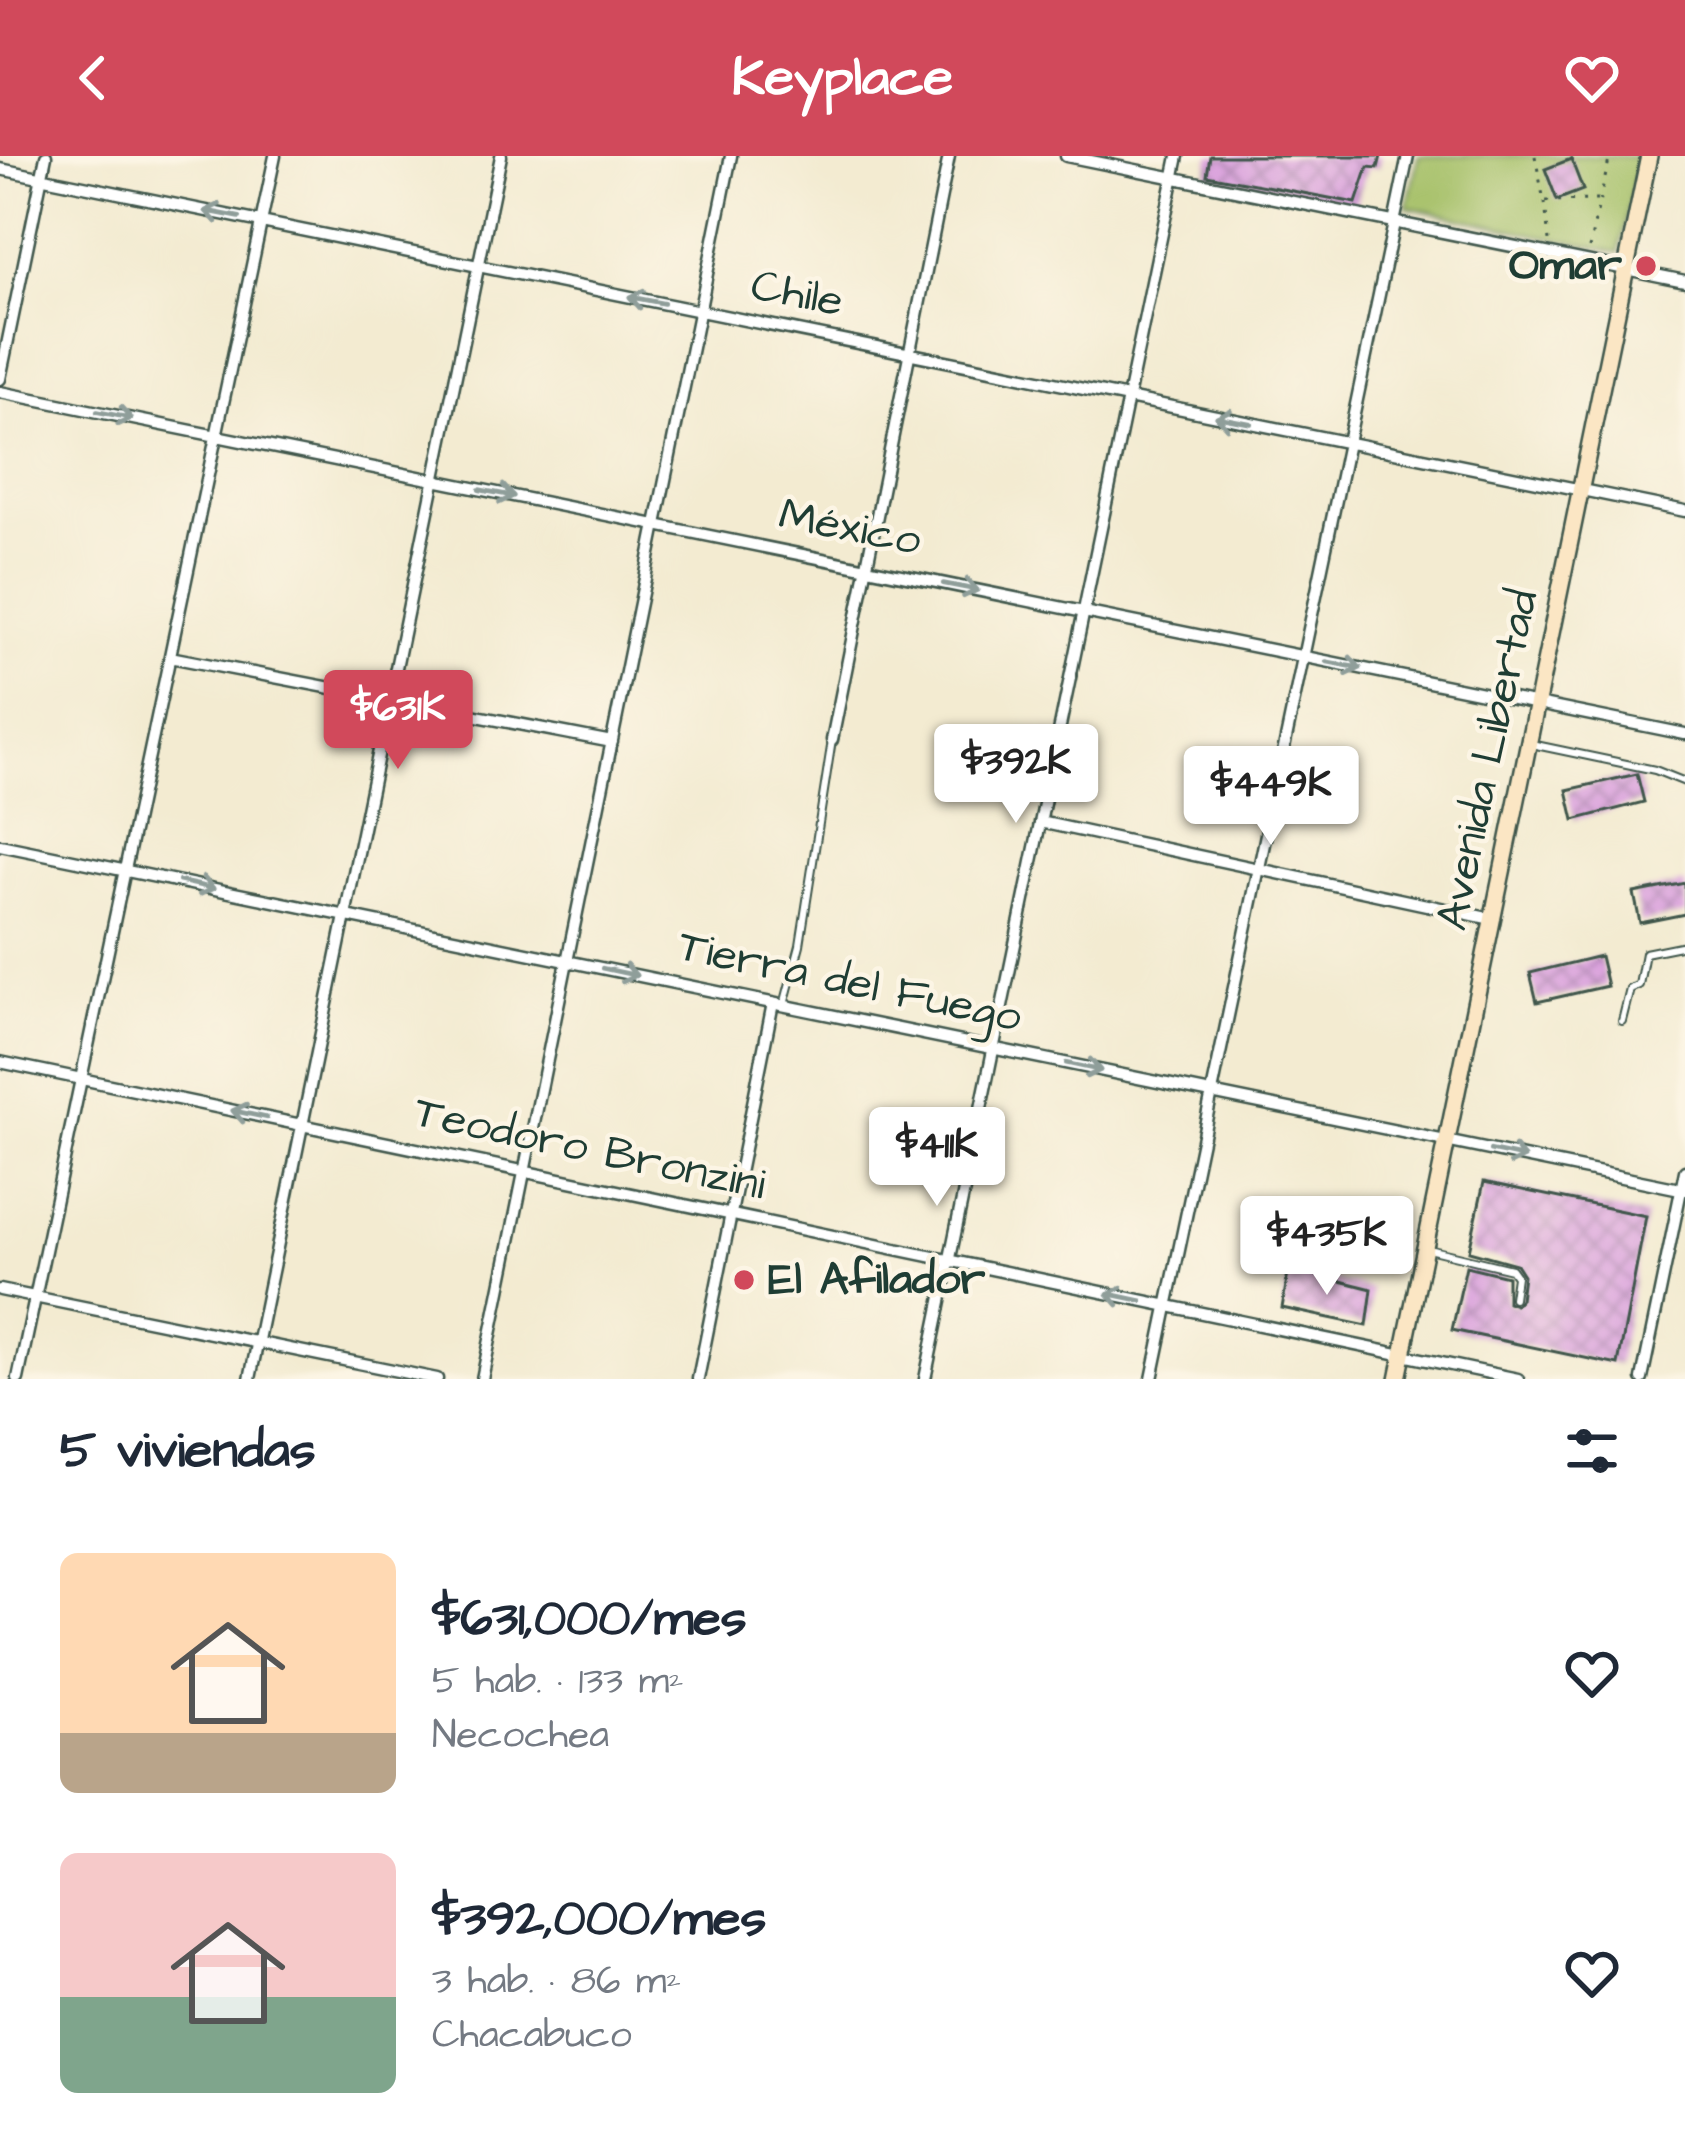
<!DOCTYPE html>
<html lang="es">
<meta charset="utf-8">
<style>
:root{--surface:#fff;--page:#f6f6f7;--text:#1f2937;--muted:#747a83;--accent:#d1495b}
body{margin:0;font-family:"Architects Daughter",sans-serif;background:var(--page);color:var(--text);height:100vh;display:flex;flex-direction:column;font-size:45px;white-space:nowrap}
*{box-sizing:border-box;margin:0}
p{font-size:39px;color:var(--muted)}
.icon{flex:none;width:66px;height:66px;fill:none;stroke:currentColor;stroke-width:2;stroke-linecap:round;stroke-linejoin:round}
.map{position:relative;height:1223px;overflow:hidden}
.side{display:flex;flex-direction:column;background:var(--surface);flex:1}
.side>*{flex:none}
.price{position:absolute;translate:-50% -102px;padding:0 27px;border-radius:12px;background:#fff;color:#222;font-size:39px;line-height:78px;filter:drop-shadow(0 3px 6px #0008)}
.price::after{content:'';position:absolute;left:50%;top:72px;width:36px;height:27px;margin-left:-18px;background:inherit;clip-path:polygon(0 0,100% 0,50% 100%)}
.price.current{background:var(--accent);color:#fff}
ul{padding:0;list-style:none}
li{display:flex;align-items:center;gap:36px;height:300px;padding:0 60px}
li span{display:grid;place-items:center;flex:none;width:336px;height:240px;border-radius:18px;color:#555}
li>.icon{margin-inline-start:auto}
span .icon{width:144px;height:144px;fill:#fffc;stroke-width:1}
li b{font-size:51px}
h2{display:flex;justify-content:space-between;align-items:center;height:144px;padding:0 60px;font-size:51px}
header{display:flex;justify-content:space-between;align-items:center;height:156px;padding:0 60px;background:var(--accent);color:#fff;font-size:54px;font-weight:700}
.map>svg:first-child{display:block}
.park{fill:#a5c067;stroke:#627e4e;stroke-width:3}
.building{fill:url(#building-cross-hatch)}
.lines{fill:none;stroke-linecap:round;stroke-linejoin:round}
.service-casing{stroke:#3f574c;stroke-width:10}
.minor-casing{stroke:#3f574c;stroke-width:15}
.secondary-casing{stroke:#3f574c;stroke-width:20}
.path{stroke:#3f574c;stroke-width:3;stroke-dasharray:3 9;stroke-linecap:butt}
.service{stroke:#fff;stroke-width:6}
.minor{stroke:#fff;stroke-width:10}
.secondary{stroke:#fbe6c4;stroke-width:15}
.oneway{stroke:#8f9e9a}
.poi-dot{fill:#d1495b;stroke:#fcf5e5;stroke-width:4.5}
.labels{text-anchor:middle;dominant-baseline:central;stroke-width:9;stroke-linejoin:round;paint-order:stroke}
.poi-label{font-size:45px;font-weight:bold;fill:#1f3d34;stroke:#fcf5e5;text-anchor:end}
.street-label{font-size:45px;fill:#1f3d34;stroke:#fcf5e5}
</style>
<header><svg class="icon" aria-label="back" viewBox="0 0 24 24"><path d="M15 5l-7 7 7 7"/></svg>Keyplace<svg class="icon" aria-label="heart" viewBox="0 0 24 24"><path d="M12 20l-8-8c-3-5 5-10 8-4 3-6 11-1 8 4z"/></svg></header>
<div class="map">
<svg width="1685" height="1223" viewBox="0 0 1685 1223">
<defs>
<pattern id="building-cross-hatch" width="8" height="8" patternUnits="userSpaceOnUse" patternTransform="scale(3)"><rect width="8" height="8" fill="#d99fdd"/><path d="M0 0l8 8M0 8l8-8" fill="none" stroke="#af83b4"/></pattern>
</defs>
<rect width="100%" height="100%" fill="#fcf5e5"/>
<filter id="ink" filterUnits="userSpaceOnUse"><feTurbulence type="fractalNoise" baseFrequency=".00833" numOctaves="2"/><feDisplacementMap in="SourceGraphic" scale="24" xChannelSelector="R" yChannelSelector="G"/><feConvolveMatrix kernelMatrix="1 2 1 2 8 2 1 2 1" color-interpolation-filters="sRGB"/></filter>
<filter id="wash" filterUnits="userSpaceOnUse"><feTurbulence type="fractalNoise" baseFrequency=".004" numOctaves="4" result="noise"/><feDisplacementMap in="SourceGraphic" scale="48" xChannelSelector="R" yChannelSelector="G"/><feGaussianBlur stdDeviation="2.7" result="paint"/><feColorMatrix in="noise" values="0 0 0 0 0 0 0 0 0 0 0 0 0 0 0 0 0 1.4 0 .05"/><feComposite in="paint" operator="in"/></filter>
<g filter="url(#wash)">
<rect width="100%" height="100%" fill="#f3ebd1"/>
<path class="park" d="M 1418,0 L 1638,0 L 1619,97 L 1407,51 Z"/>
<g id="blocks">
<path class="building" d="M 1210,0 L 1381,0 L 1378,12 L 1368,11 L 1356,47 L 1207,19 Z
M 1571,3 L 1583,34 L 1557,44 L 1545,13 Z
M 1637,618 L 1644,646 L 1574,664 L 1567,634 Z
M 1685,727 L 1685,758 L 1640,767 L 1634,737 Z
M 1600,800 L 1607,830 L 1537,846 L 1530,817 Z
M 1484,1026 L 1646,1060 L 1618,1209 L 1452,1174 L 1466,1110 L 1507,1120 L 1507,1146 L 1515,1149 L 1520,1143 L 1523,1119 L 1516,1108 L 1469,1095 Z
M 1289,1112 L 1372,1133 L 1367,1170 L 1282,1152 Z"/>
</g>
</g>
<g filter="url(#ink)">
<use href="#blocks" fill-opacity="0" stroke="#3f574c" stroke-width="3"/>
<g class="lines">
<defs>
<path id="service" d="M 1531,588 L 1655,614 L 1685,626
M 784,849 L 800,789 L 832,584
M 1622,865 L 1630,833 L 1639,829 L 1645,797 L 1685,789
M 1428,1093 L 1511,1113 L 1516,1120 L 1513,1142"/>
<path id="minor" d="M 1066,0 L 1685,125
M 0,13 L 1685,355
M 0,223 L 46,0
M 0,236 L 1685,578
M 170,501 L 612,586
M 832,584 L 949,0
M 1040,666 L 1492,763
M 0,689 L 1685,1034
M 0,906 L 1518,1223
M 0,1134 L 437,1223
M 18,1223 L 275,0
M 250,1223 L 501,0
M 482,1223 L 731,0
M 698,1223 L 773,847
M 925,1223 L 1178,0
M 1152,1223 L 1408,0
M 1642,1223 L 1685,1015"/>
<path id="secondary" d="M 1398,1223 L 1649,0"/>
</defs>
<use href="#service" class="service-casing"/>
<use href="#minor" class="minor-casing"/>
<use href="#secondary" class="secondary-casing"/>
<path class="path" d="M 1535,0 L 1544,45 L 1598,44
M 1545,46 L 1549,85
M 1589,92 L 1610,0"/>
<use href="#service" class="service"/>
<use href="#minor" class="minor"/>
<use href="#secondary" class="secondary"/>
</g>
<defs><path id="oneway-shaft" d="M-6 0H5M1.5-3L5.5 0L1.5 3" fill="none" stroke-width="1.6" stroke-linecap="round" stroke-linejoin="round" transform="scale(3)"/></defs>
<g class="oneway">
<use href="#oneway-shaft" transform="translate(222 58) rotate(-169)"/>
<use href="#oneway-shaft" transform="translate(646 144) rotate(-169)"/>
<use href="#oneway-shaft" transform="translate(115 259) rotate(11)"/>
<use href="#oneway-shaft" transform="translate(1233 264) rotate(-169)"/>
<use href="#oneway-shaft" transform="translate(497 337) rotate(11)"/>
<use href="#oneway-shaft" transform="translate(961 431) rotate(11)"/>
<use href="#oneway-shaft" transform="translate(1344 509) rotate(11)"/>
<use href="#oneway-shaft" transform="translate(197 729) rotate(12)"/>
<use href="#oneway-shaft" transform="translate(620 816) rotate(12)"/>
<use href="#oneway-shaft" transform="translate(1084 911) rotate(12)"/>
<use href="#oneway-shaft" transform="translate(249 958) rotate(-168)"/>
<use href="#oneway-shaft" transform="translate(1508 998) rotate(12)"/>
<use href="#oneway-shaft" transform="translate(1124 1141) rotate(-168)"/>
</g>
</g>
<g class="poi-dot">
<circle cx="1646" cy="110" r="12"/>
<circle cx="744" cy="1124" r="12"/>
</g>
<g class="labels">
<g class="poi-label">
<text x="1622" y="110">Omar</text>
<text x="768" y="1124" text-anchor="start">El Afilador</text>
</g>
<g class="street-label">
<text transform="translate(797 138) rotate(11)">Chile</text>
<text transform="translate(850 372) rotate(11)">México</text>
<text transform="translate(1488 604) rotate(-78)">Avenida Libertad</text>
<text transform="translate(850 826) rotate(12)">Tierra del Fuego</text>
<text transform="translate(590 993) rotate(12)">Teodoro Bronzini</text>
</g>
</g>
</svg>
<b class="price current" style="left:398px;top:616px">$631K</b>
<b class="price" style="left:1016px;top:670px">$392K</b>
<b class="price" style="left:1271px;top:692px">$449K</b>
<b class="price" style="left:937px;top:1053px">$411K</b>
<b class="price" style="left:1327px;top:1142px">$435K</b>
</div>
<section class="side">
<h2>5 viviendas<svg class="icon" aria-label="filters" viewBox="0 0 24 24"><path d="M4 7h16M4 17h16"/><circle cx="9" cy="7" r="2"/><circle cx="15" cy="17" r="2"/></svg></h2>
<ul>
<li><span style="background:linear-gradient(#ffd9b3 75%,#b9a48a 0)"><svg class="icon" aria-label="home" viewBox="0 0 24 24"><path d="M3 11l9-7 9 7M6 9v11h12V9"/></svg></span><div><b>$631,000/mes</b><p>5 hab. · 133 m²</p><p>Necochea</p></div><svg class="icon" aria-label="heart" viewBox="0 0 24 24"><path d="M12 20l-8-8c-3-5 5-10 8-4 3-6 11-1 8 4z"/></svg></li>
<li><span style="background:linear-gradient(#f6c9c9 60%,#7fa58c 0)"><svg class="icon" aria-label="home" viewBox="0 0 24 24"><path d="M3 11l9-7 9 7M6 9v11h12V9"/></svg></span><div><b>$392,000/mes</b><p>3 hab. · 86 m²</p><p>Chacabuco</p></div><svg class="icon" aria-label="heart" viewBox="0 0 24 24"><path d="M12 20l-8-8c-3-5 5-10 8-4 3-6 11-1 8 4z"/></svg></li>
</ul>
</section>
